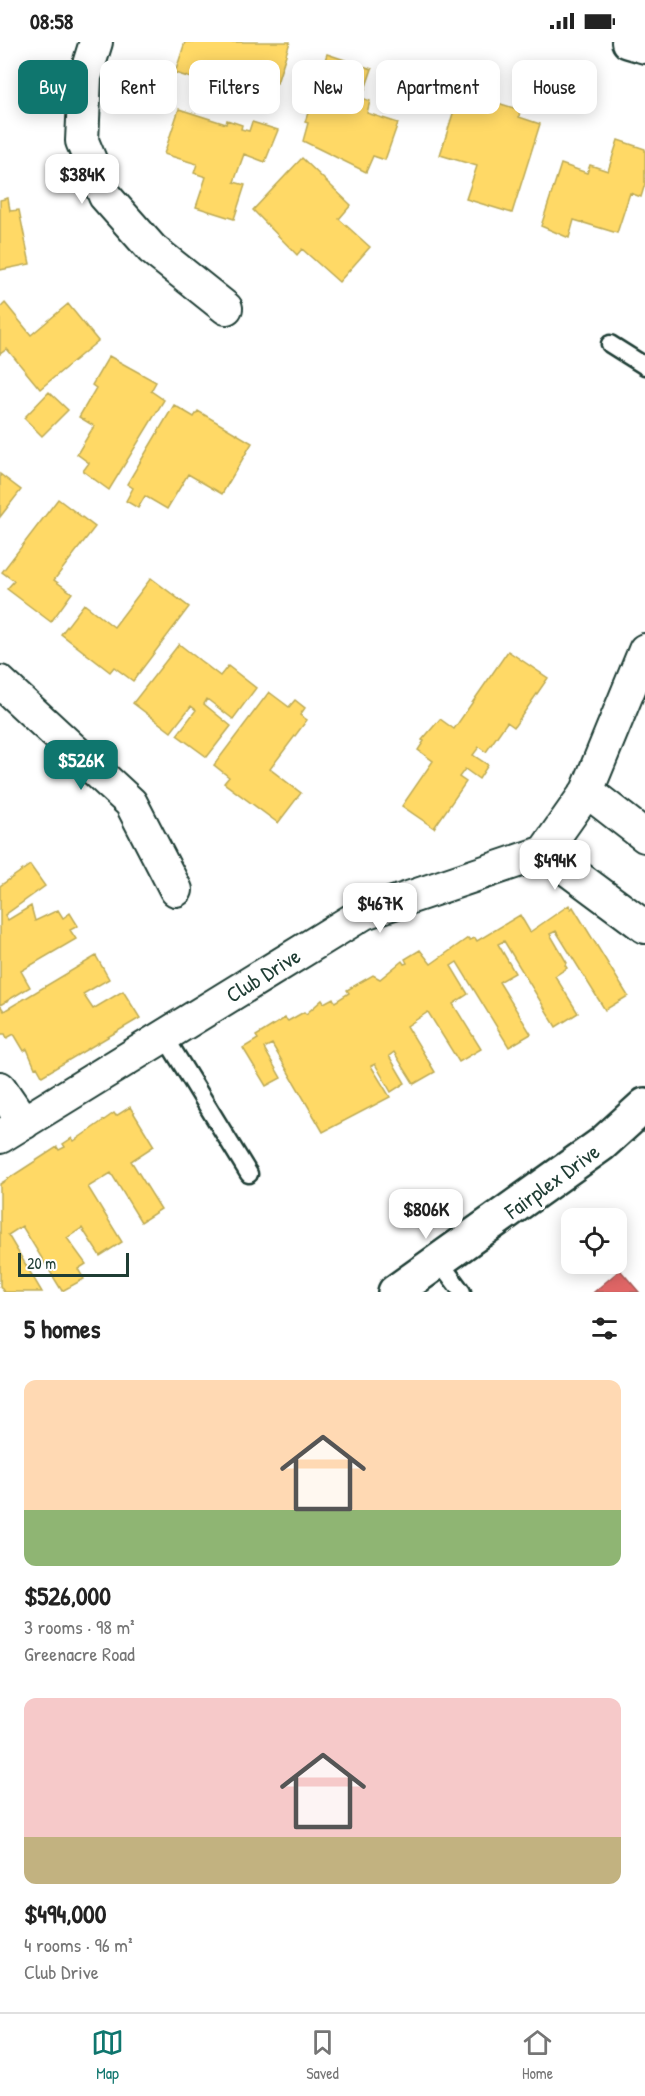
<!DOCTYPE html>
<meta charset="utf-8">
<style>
:root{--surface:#fff;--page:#f2f2f2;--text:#222;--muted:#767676;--line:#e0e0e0;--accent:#0f766e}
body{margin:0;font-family:"Patrick Hand",sans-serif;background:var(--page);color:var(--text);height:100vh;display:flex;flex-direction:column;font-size:22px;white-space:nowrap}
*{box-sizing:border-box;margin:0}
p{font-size:20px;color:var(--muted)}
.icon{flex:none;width:33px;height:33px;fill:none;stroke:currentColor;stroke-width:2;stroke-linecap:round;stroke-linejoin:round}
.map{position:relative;height:1250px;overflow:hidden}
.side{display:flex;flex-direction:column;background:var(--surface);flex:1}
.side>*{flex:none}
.hud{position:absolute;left:18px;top:18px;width:609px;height:54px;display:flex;gap:12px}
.fabs{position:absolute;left:561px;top:1166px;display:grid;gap:12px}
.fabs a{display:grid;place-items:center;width:66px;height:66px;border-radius:12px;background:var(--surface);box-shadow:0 3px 15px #0003;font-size:30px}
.scale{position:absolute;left:18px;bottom:15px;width:111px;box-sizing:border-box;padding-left:6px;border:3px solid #1f3d34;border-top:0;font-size:16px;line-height:21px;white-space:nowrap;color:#1f3d34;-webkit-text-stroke:4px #fff;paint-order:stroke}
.price{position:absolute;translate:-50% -51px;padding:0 14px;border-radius:12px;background:#fff;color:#222;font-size:20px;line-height:39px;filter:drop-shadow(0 2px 3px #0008)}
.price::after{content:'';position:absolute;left:50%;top:36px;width:18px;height:14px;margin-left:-9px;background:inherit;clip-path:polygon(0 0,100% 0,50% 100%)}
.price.current{background:var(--accent);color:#fff}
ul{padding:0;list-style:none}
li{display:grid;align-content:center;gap:12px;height:318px;padding:0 24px}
li span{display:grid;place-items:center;height:186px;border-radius:12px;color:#555}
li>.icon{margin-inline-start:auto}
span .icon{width:108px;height:108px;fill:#fffc;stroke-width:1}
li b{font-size:26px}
h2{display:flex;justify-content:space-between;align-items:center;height:72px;padding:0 24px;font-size:26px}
.tag{padding:0 21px;border-radius:12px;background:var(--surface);box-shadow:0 3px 15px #0003;font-size:21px;line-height:54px}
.tag.current{background:var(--accent);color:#fff}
.status{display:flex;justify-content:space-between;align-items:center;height:42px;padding:0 30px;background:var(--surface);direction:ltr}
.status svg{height:16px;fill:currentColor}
.tab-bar{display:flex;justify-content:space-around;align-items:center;height:84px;border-top:2px solid var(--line);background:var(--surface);font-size:16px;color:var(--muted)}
.tab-bar a{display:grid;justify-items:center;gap:3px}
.tab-bar .current{color:var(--accent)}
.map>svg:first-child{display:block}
.homes{fill:#ffd966;stroke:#bcaa57;stroke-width:1.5}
.shops{fill:#e06666;stroke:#a65a57;stroke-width:1.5}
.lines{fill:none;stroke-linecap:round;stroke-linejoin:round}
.lane-casing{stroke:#1f3d34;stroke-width:21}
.street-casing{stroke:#1f3d34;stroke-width:36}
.secondary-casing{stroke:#1f3d34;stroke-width:38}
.lane{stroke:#fff;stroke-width:16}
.street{stroke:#fff;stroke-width:32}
.secondary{stroke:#fff;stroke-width:33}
.labels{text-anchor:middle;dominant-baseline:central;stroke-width:6;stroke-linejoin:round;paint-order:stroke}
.street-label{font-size:22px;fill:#1f3d34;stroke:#fff}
</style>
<div class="status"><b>08:58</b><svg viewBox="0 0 49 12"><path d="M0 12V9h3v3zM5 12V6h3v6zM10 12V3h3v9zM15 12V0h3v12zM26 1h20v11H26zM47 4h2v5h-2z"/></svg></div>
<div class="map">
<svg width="645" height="1250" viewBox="0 0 645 1250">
<rect width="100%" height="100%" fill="#fff"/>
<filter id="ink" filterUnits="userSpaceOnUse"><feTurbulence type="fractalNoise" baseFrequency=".0167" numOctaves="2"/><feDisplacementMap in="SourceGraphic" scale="12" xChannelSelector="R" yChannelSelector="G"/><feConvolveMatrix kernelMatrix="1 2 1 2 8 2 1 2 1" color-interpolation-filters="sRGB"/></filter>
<g filter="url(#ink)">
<path class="homes" d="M 185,0 L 290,0 L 277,41 L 238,28 L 234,41 L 210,33 L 207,41 L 175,31 Z
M 327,12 L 372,27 L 362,56 L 370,59 L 367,71 L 398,81 L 385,118 L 373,114 L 366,130 L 303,99 L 308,81 L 305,80 Z
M 460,49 L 520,68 L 519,75 L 540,82 L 512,171 L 466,157 L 477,124 L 440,113 Z
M 179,67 L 226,82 L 227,78 L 242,83 L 241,87 L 249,89 L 252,80 L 278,88 L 265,120 L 244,112 L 234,140 L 245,143 L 234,177 L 196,165 L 206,135 L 194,131 L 197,122 L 164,112 Z
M 618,98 L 645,107 L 645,142 L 641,155 L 630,151 L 617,191 L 574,178 L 569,196 L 541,184 L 561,122 L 587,131 L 590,123 L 608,129 Z
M 302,116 L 351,163 L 339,177 L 370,205 L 339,240 L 302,207 L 297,213 L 253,168 Z
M 8,156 L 10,169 L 19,168 L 30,222 L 0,228 L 0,158 Z
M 5,261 L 31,293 L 68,262 L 98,299 L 40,347 L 7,307 L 0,312 L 0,266 Z
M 109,314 L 156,340 L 151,349 L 164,358 L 109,448 L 83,429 L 89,421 L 77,412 L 94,384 L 79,375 L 96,346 L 92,343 Z
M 49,350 L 68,368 L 42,394 L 24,376 Z
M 174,363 L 194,375 L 198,369 L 252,401 L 222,452 L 188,432 L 167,467 L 145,454 L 138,466 L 126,459 L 133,446 L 127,442 Z
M 0,432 L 21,448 L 0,475 Z
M 58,457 L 95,485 L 54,538 L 72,551 L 51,580 L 7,547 L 14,539 L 2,530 Z
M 151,536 L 189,565 L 133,639 L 114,625 L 110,630 L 61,592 L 84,562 L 114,585 Z
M 179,602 L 220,634 L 228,624 L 256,646 L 233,677 L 207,657 L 204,662 L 231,684 L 207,715 L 177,693 L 196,668 L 191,664 L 171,690 L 133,661 Z
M 508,609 L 548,636 L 514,685 L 507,680 L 486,710 L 479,705 L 473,713 L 488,723 L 479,737 L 465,727 L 459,735 L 466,740 L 434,786 L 402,764 L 433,719 L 418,708 L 424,699 L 422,698 L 440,677 L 454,687 Z
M 269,650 L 289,665 L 295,658 L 305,666 L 300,673 L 307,678 L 270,727 L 301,751 L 278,781 L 224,741 L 229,735 L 214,723 Z
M 30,823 L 45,844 L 5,873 L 8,878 L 31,864 L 35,879 L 58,868 L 63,876 L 70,871 L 78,884 L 70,888 L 76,897 L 21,929 L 30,945 L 0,963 L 4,969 L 96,914 L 109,937 L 83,952 L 93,967 L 123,949 L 140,976 L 42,1034 L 37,1025 L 35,1026 L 27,1007 L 24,1009 L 14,992 L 7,996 L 5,992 L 0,992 L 0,844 Z
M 569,863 L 571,867 L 573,865 L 628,954 L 605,968 L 556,889 L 550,892 L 567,921 L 565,923 L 567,926 L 555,934 L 578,971 L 556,985 L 504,899 L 498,902 L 515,931 L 499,940 L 531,992 L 509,1005 L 457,920 L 451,924 L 468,952 L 453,962 L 481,1007 L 459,1020 L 428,970 L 407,984 L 435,1030 L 414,1042 L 394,1010 L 389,1014 L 405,1041 L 391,1050 L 375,1022 L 371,1024 L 390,1055 L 323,1090 L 272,1002 L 264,1006 L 281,1036 L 266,1044 L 243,1006 L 258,997 L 256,994 L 285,976 L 288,979 L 304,970 L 306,972 L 322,958 L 324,961 L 333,956 L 335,960 L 349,951 L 347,948 L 373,933 L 380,937 L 402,919 L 404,922 L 407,921 L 405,917 L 420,908 L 431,922 L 468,896 L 470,898 L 475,896 L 477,899 L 520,873 L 530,890 Z
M 130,1065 L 154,1104 L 131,1119 L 161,1167 L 141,1180 L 111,1131 L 88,1145 L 122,1200 L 100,1214 L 82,1186 L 67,1196 L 86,1222 L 78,1227 L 84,1237 L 62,1249 L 22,1184 L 8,1193 L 42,1250 L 4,1250 L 0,1244 L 0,1142 L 57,1105 L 59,1108 L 65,1105 L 63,1102 L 72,1096 L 74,1099 L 114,1071 L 116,1074 Z"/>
<path class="shops" d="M 620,1228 L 639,1250 L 594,1250 Z"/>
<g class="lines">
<defs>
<path id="lane" d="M 610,302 L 645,324
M 165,995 L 249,1132
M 439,1219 L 462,1250"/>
<path id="street" d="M 96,0 L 85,35 L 82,99 L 105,154 L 152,207 L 226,266
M 628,0 L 645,5
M 0,640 L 131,761 L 176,848
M 587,749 L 645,794
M 544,810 L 645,885
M 0,1046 L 24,1081
M 0,1095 L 364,871 L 544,810 L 587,749 L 645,608"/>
<path id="secondary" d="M 395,1250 L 602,1102 L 645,1063"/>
</defs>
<use href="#lane" class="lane-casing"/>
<use href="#street" class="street-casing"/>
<use href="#secondary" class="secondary-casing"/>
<use href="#lane" class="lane"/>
<use href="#street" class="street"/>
<use href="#secondary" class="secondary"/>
</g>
</g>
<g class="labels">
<g class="street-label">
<text transform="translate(263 933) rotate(-32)">Club Drive</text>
<text transform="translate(552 1139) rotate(-36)">Fairplex Drive</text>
</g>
</g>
</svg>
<div class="fabs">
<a><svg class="icon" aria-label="locate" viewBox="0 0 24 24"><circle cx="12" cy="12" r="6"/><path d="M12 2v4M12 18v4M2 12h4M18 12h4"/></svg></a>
</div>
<div class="scale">20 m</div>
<b class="price" style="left:82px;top:163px">$384K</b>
<b class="price current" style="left:81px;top:749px">$526K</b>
<b class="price" style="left:555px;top:849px">$494K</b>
<b class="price" style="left:380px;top:892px">$467K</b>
<b class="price" style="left:426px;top:1198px">$806K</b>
<div class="hud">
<a class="tag current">Buy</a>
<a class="tag">Rent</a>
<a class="tag">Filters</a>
<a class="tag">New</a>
<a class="tag">Apartment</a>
<a class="tag">House</a>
</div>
</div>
<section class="side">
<h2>5 homes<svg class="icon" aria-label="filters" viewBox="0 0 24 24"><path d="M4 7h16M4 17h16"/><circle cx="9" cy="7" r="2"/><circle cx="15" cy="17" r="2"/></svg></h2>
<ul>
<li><span style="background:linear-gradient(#ffd9b3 70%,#8fb573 0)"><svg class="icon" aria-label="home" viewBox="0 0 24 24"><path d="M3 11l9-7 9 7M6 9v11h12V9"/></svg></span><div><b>$526,000</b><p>3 rooms · 98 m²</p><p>Greenacre Road</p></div></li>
<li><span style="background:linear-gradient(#f6c9c9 75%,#c2b280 0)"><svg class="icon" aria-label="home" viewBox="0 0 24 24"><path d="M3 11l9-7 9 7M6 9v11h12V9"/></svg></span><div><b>$494,000</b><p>4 rooms · 96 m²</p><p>Club Drive</p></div></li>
</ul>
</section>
<nav class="tab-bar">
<a class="current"><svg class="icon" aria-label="map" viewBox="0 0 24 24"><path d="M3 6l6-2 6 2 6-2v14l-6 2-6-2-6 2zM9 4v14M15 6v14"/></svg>Map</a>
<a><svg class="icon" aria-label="saved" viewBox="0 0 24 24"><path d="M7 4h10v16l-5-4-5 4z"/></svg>Saved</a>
<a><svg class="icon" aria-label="home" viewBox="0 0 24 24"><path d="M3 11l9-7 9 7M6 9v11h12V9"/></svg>Home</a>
</nav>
